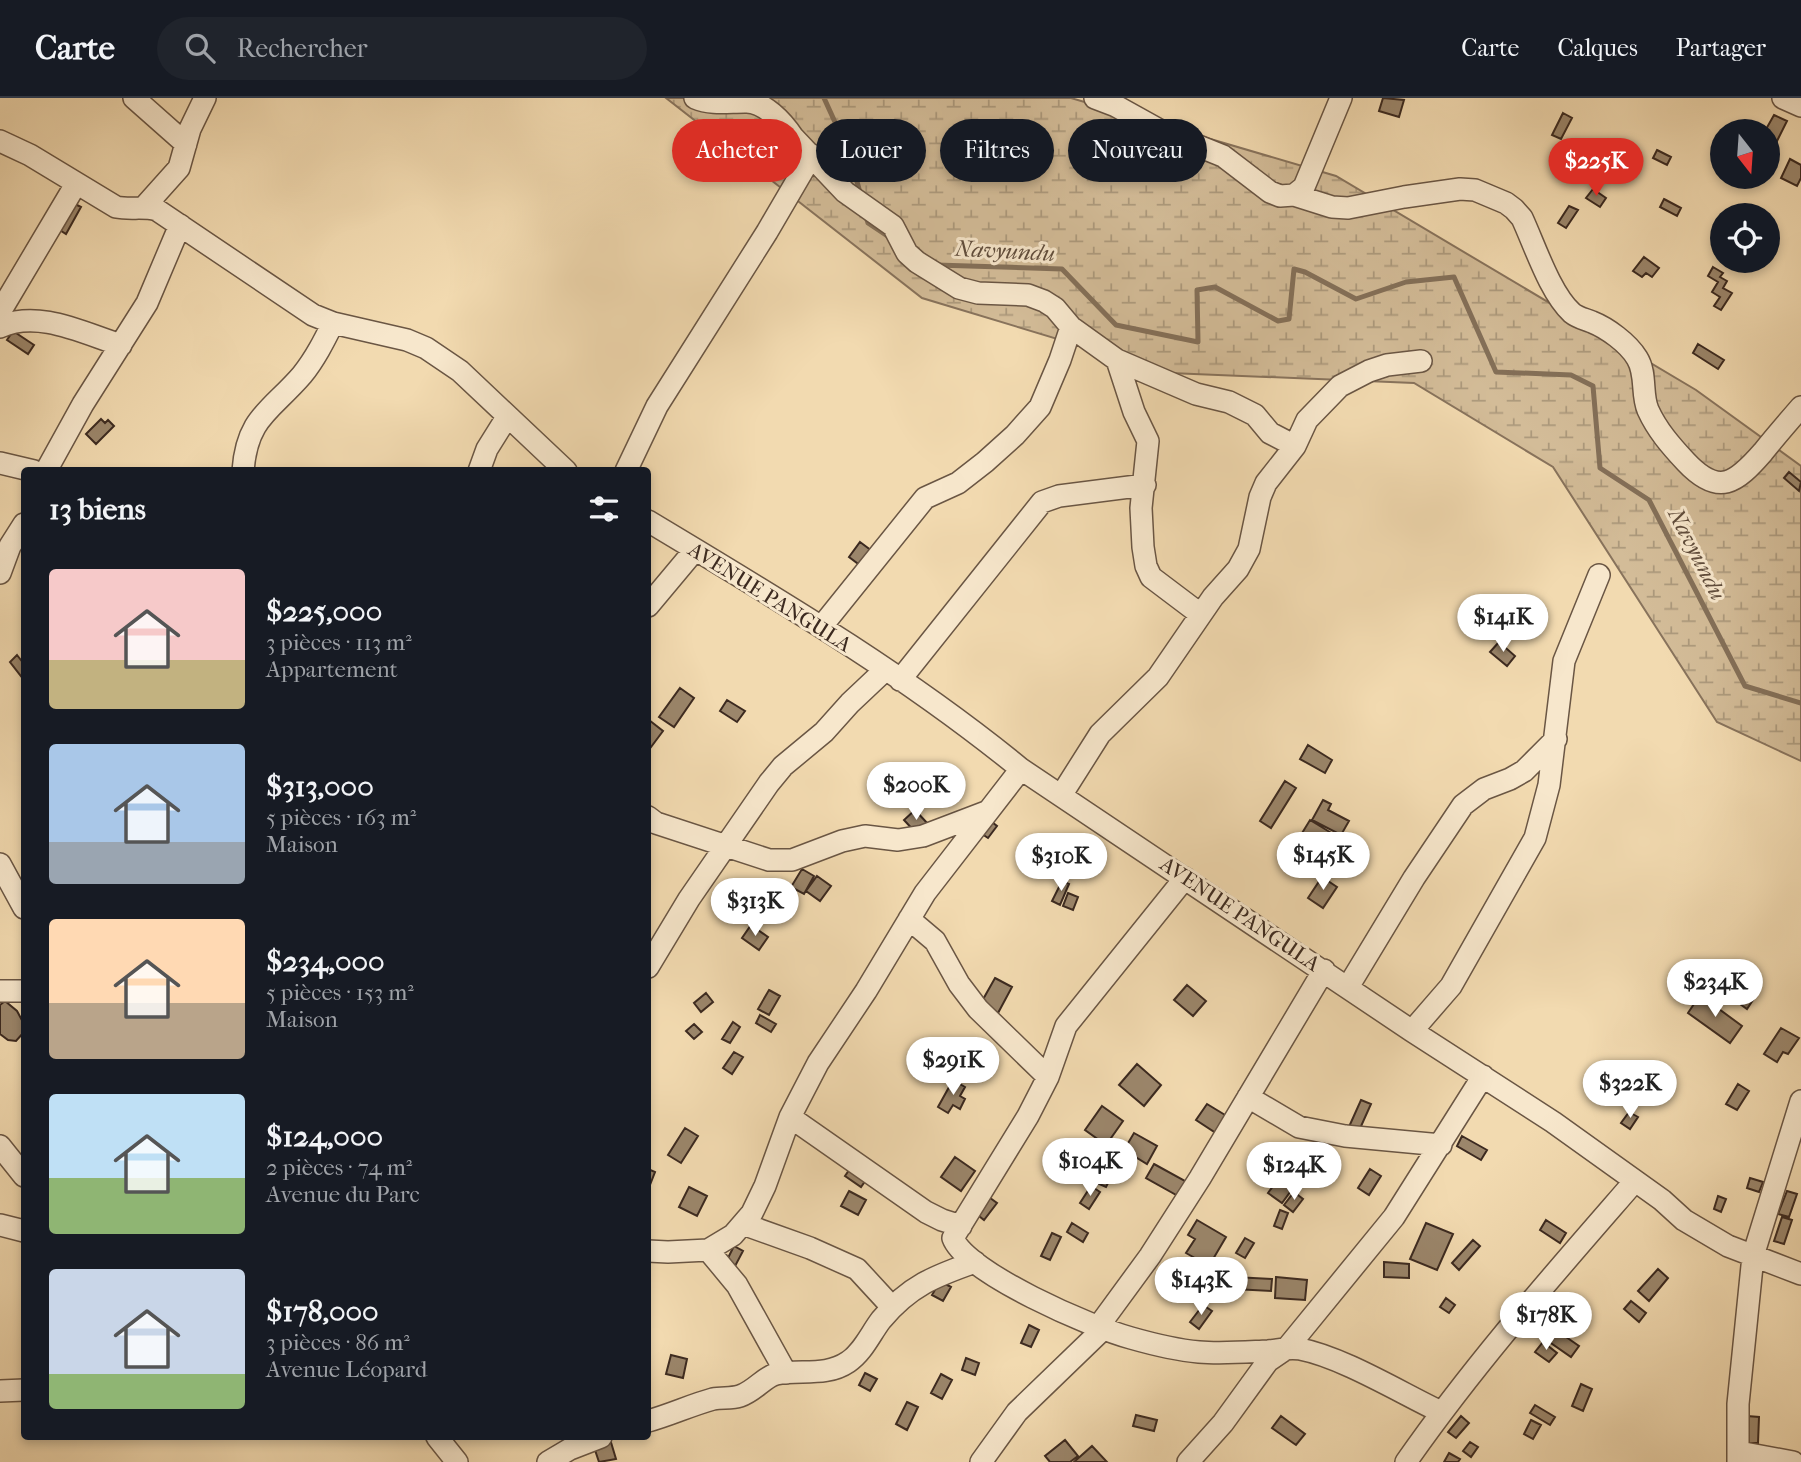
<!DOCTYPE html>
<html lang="fr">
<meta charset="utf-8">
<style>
:root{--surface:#171b24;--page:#20242c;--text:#f1f3f6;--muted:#9ea1a6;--line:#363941;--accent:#d93025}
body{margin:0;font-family:"IM FELL French Canon",serif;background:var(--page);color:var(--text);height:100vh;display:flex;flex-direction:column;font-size:26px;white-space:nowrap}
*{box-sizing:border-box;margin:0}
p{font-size:23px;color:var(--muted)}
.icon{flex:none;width:38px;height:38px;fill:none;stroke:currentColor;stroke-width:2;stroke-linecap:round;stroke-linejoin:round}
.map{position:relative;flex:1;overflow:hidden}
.drawer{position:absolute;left:21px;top:369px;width:630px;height:973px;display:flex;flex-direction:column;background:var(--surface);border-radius:7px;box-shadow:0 4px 10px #0003}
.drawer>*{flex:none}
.guide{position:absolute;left:672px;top:21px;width:665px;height:63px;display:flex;gap:14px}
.needle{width:46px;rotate:163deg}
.fabs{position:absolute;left:1710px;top:21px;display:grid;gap:14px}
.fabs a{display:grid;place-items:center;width:70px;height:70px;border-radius:50%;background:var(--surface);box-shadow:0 4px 10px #0003;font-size:35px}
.price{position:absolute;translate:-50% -60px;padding:0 16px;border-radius:24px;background:#fff;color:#222;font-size:23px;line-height:46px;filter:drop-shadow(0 2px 4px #0008)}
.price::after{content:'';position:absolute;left:50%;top:42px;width:21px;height:16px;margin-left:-10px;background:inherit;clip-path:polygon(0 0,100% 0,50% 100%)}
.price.current{background:var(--accent);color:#fff}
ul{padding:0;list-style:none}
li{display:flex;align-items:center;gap:21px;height:175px;padding:0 28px}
li span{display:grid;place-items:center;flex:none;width:196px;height:140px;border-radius:7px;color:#555}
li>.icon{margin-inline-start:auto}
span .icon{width:84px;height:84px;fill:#fffc;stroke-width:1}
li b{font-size:30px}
h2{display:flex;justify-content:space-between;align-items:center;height:84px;padding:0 28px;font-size:30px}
.tag{padding:0 24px;border-radius:32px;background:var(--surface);box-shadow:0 4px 10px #0003;font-size:24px;line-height:63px}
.tag.current{background:var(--accent);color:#fff}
header{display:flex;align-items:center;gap:42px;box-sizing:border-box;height:98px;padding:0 35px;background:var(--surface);border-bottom:2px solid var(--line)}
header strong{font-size:33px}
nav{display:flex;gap:38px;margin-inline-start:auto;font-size:24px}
.search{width:490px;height:63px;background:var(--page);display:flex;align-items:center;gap:18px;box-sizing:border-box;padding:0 24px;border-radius:38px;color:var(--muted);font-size:26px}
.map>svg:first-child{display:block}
.wetland{fill:url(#wetland-marsh);stroke:#88735c;stroke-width:2}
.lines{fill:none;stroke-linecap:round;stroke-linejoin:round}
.stream{stroke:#847059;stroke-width:5}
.building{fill:#9b866b;stroke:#3c2a20;stroke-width:2}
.street-casing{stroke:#6a5644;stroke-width:24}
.street{stroke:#f7e7cc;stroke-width:21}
.labels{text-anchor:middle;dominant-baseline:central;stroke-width:6;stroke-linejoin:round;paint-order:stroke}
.street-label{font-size:21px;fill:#3c2a20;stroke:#f7e7cc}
.water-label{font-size:23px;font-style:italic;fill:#604d3c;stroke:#f7e7cc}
</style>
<header>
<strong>Carte</strong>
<div class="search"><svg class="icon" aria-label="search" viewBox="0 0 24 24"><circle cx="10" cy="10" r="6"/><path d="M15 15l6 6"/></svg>Rechercher</div>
<nav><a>Carte</a><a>Calques</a><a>Partager</a></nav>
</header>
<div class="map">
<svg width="1801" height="1364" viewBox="0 0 1801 1364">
<defs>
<pattern id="wetland-marsh" width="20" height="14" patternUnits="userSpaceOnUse" patternTransform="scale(1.75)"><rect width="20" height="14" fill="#d3bc98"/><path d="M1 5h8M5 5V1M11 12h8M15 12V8" fill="none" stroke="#ac997c"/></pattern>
</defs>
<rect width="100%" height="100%" fill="#f2dab0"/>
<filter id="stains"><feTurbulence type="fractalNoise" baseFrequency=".00286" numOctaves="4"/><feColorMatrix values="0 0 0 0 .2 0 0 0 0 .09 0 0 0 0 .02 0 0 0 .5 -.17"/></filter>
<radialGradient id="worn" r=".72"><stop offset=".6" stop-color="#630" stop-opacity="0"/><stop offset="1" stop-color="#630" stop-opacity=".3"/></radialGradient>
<path class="wetland" d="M 666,0 L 1071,0 L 1336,78 L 1696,292 L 1801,368 L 1801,663 L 1717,624 L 1553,369 L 1414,285 L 1170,275 L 922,200 Z"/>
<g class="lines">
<path class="stream" d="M 824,0 L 850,57 L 860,95
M 866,118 L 868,125 L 889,139
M 936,167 L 1062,171 L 1116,227 L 1198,244 L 1197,192 L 1215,189 L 1278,223 L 1289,221 L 1294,171 L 1305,174 L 1356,201 L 1406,184 L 1454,179 L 1496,274 L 1571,277 L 1593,288 L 1600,370 L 1649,402 L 1745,588 L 1801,605"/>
</g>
<path class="building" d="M 1383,0 L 1404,2 L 1399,19 L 1379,13 Z
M 1563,15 L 1572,20 L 1561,41 L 1552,37 Z
M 1774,17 L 1787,23 L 1773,51 L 1768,48 L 1768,33 L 1765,33 Z
M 1657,52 L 1671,59 L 1667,67 L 1653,60 Z
M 1790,61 L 1801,67 L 1801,80 L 1797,88 L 1781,80 Z
M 1593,91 L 1606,100 L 1600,109 L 1586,100 Z
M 1664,101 L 1681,110 L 1677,118 L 1660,109 Z
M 69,103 L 81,109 L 66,136 L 55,129 Z
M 1569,108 L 1578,112 L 1566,130 L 1558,125 Z
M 1644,159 L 1659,170 L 1652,179 L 1646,175 L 1642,179 L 1633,173 Z
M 1713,169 L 1723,175 L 1720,179 L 1727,183 L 1723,190 L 1732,195 L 1721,212 L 1714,208 L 1720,199 L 1712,194 L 1718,184 L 1708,178 Z
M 13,233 L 34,247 L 28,256 L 7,242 Z
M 1698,246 L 1724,262 L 1718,271 L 1693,255 Z
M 101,321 L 105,325 L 108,322 L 114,328 L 96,346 L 86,336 Z
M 1789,374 L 1801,384 L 1799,393 L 1784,380 Z
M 860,444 L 876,456 L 865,471 L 849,459 Z
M 1499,544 L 1515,558 L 1507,568 L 1490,554 Z
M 17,557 L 24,566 L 24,582 L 10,564 Z
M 680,590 L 694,600 L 674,629 L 659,619 Z
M 727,602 L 745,613 L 737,624 L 720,613 Z
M 649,622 L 663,633 L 648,653 L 648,624 Z
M 1308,647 L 1332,662 L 1325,675 L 1300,661 Z
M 1285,683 L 1296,690 L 1271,730 L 1260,723 Z
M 1323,702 L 1331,706 L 1328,712 L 1349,723 L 1341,737 L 1312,722 Z
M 915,712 L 928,726 L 917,736 L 904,722 Z
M 988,721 L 997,728 L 988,740 L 979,734 Z
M 1310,722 L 1333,736 L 1309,777 L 1285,763 Z
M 1073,739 L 1083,750 L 1065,766 L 1055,754 Z
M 802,771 L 814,778 L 804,796 L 791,789 Z
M 817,778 L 831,788 L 820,803 L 806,793 Z
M 1322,779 L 1337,789 L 1323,810 L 1308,800 Z
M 1062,783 L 1069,786 L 1060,807 L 1052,803 Z
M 1068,795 L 1078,799 L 1073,812 L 1063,808 Z
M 751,827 L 768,839 L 759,852 L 742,840 Z
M 995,880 L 1012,889 L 998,915 L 981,905 Z
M 1187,887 L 1206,903 L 1193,918 L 1174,902 Z
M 769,892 L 780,898 L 769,917 L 758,911 Z
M 706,895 L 713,904 L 701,914 L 694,905 Z
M 1700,897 L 1742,928 L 1730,945 L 1688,915 Z
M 1745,898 L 1753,902 L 1747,911 L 1740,906 Z
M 5,903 L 17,913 L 24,926 L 24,934 L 16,943 L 8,942 L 0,936 L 0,907 Z
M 760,917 L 776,926 L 771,934 L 756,925 Z
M 733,924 L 740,929 L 730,945 L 722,941 Z
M 694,926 L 702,934 L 694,941 L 686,933 Z
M 1781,930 L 1799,940 L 1788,956 L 1783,954 L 1777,964 L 1764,956 Z
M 734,954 L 743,959 L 732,976 L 723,970 Z
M 1137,966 L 1161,987 L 1144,1008 L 1119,987 Z
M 953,982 L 965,989 L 960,998 L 965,1001 L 960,1011 L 953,1007 L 948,1015 L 938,1009 Z
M 1738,986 L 1749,993 L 1737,1012 L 1726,1006 Z
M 1361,1002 L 1371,1006 L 1358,1035 L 1348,1031 Z
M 1207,1006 L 1230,1020 L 1219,1037 L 1196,1022 Z
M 1102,1008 L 1123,1023 L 1106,1047 L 1085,1032 Z
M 1629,1014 L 1638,1019 L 1630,1031 L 1621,1025 Z
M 685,1030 L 698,1038 L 681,1065 L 668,1057 Z
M 1134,1035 L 1157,1048 L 1147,1066 L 1124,1052 Z
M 1462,1038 L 1487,1052 L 1481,1062 L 1457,1048 Z
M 1113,1056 L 1121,1060 L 1106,1089 L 1097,1085 Z
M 1292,1057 L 1307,1066 L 1302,1075 L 1287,1066 Z
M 955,1059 L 975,1073 L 961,1093 L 941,1079 Z
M 1316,1060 L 1327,1068 L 1316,1084 L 1305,1076 Z
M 854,1065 L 870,1076 L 861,1089 L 845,1078 Z
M 1154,1066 L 1187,1084 L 1178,1098 L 1146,1080 Z
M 648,1071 L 655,1074 L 648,1092 Z
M 1370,1071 L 1381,1078 L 1369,1097 L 1358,1090 Z
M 1279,1080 L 1293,1090 L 1282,1105 L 1268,1095 Z
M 1750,1080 L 1763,1084 L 1759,1094 L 1747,1090 Z
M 1091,1088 L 1100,1094 L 1089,1111 L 1080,1105 Z
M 689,1089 L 707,1098 L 697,1118 L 679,1109 Z
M 849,1093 L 866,1102 L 858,1117 L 841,1108 Z
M 1787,1093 L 1797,1096 L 1789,1119 L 1778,1116 Z
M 1294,1094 L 1303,1101 L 1293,1114 L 1284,1107 Z
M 986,1097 L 997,1105 L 984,1122 L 974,1114 Z
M 1718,1098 L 1726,1101 L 1721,1114 L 1714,1111 Z
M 1280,1112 L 1288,1115 L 1282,1131 L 1274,1128 Z
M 1782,1119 L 1792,1122 L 1784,1146 L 1774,1143 Z
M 1197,1122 L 1226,1139 L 1209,1168 L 1186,1155 L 1195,1141 L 1188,1137 Z
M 1546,1122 L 1566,1135 L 1560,1145 L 1540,1132 Z
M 1072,1125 L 1088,1135 L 1083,1144 L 1067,1134 Z
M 1426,1125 L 1453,1136 L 1437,1172 L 1410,1161 Z
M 1052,1135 L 1061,1139 L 1050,1162 L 1041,1158 Z
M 1245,1140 L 1254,1145 L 1245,1160 L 1236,1155 Z
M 1473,1142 L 1480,1148 L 1459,1172 L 1452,1165 Z
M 734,1148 L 743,1153 L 733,1172 L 724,1168 Z
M 1384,1164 L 1409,1166 L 1409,1180 L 1384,1179 Z
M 1658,1171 L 1668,1180 L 1649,1203 L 1638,1193 Z
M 1234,1179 L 1272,1181 L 1271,1193 L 1234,1191 Z
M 1276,1179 L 1307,1182 L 1305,1202 L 1275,1200 Z
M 940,1183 L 951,1189 L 943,1203 L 932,1197 Z
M 1446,1200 L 1455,1207 L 1449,1215 L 1440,1209 Z
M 1631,1203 L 1646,1215 L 1639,1224 L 1624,1211 Z
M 1203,1207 L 1212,1213 L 1199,1231 L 1190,1224 Z
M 1029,1227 L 1039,1232 L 1031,1249 L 1021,1245 Z
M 1556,1232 L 1579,1248 L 1571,1259 L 1548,1243 Z
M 1543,1244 L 1557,1255 L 1549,1264 L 1535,1254 Z
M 671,1257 L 687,1261 L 683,1280 L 666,1276 Z
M 966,1260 L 979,1265 L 975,1277 L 962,1272 Z
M 865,1275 L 877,1281 L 870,1293 L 859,1287 Z
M 941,1276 L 952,1282 L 942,1301 L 931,1295 Z
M 1581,1286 L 1592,1291 L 1583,1313 L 1572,1308 Z
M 907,1304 L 918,1309 L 907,1332 L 896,1326 Z
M 1535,1307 L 1555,1319 L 1550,1327 L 1530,1315 Z
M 1136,1317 L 1157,1322 L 1154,1333 L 1133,1328 Z
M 1281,1318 L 1305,1336 L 1296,1347 L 1272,1330 Z
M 1461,1318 L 1469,1325 L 1456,1340 L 1448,1334 Z
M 1747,1318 L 1759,1319 L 1758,1345 L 1746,1345 Z
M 1531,1322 L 1541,1327 L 1533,1341 L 1524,1336 Z
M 610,1341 L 616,1361 L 599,1364 L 593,1346 Z
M 1065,1342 L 1078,1358 L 1070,1364 L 1050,1364 L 1045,1358 Z
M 1470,1344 L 1478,1349 L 1471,1359 L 1463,1353 Z
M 1092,1348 L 1107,1364 L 1074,1364 Z
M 1449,1355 L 1460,1361 L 1458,1364 L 1444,1364 Z"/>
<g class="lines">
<defs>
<path id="street" d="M 134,0 L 186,46
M 695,0 C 712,7 727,4 745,4 C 764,3 783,24 793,39 L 845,94 L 893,128 L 907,155 L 917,164 L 959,190 L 978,195 L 1028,197 L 1044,203 L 1055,210 L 1071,229 L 1117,262 L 1196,296 L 1229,304 L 1255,317 L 1270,335 L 1295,348
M 1095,0 L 1116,8 L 1161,33 L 1223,58 L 1270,94 L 1280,98 L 1294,97 L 1332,109 L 1348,110 L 1404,99 L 1460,91 L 1475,92 L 1506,105 L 1514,111 L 1522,120 C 1535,148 1550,195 1572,215 C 1578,220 1585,221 1592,224 C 1607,230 1628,245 1637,260 C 1647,276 1641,296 1648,312 C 1657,332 1671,348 1686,364 C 1719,399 1736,385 1763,354 C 1775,339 1788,324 1801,309
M 1783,0 L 1801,8
M 0,43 L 30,57 L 116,109 C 131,112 143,108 157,112 L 313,217 L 333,225 L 407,242 L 426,250 L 460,273 L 566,373
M 1294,97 L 1304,89 L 1341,0
M 145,108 L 179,70 L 190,31 L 205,0
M 0,214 L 76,86
M 0,229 C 38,211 85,236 121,247
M 1117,262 L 1134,314 L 1148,343 L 1141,410 L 1143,449 L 1146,468 L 1151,479 L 1200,516
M 0,365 L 34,373
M 46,373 L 83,306 L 147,205 L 180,127
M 243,373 C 247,319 271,313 302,277 C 315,261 324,243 333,225
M 479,373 L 487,351 L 507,319
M 626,373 L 657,308 L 767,134 L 812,57
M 648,423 C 776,500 905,576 1021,671 L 1412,933 L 1553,1024 L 1662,1102 L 1684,1122 L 1728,1148 L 1801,1176
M 0,475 L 10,448 L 24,426
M 648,508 L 694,453
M 822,528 L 925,400 L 958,385 L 985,364 L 1015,337 L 1040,309 L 1060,262 L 1071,229
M 900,582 L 1042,404 L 1059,398 L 1145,387
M 1062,696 L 1100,636 L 1158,579 L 1213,499 L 1238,471 L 1249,451 L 1260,399 L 1266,385 L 1295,348 L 1307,322 L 1340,288 L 1369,273 L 1387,267 L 1421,263
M 648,719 L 656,725 L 769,762 L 792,762 L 842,743 L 865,738 L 898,742 L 923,738 L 986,714
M 0,766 L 24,810
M 1185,780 L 1066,928 L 1048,979 L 1028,1018 L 953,1140 C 966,1175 1093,1230 1131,1240 C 1152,1246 1177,1252 1199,1254 C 1221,1256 1246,1254 1268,1253 C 1279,1252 1289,1249 1300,1251 C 1342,1259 1401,1295 1441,1314
M 909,821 L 935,843 L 959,886 L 978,911 L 1048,979
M 648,869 L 689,801 L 769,685 L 783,668 L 824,634 L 850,605 L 885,572
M 1348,889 L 1414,780 L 1463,707 L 1484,691 L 1510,681 L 1524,673 L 1556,641
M 0,893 L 24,893
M 1412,933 L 1451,888 L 1535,740 L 1549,687 L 1564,563 L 1599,477
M 1248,999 L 1299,1029 L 1345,1038 L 1441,1047
M 790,1019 L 926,1114 L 942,1122 L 961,1128
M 0,1048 L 24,1078
M 743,1126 L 810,1150 L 857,1171 L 892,1209
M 0,1127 L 24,1133
M 708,1152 L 737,1187 L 786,1275
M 648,1153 L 668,1154 L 708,1152 L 733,1137 L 752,1115 L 765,1088 L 790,1019 L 818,965 L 866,893 L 925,795 L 1021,671
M 1098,1229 L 1150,1158 L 1200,1080 L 1324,872
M 0,1293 L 24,1292
M 648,1323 C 670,1317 691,1307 713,1301 C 722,1299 731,1301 740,1298 C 755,1293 764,1279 776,1276 C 800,1271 826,1279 848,1264 C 863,1254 871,1235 881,1222 C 909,1188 935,1178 975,1164
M 437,1339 L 457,1364
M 1739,1354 L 1793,1364
M 548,1364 L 570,1351 L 601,1339
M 981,1364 L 1017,1314 L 1103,1231
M 1188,1364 L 1223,1325 L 1268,1263 L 1287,1250 L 1394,1119 L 1483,978
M 1406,1364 C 1475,1265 1555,1175 1634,1084
M 1738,1364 L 1738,1306 L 1753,1158 L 1801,1003"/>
</defs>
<use href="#street" class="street-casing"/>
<use href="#street" class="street"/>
</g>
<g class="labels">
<g class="street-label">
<text transform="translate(770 499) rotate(32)">AVENUE PANGULA</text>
<text transform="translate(1240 816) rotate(34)">AVENUE PANGULA</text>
</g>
<g class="water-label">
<text transform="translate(1005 153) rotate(3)">Navyundu</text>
<text transform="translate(1697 456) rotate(63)">Navyundu</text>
</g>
</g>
<rect width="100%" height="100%" filter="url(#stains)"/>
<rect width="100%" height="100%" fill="url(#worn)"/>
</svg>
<div class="fabs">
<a><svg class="needle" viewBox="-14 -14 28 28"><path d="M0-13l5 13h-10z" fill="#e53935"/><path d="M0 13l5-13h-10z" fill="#9ea1a6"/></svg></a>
<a><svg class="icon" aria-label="locate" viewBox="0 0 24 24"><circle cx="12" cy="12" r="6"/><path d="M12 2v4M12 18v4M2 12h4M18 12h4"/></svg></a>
</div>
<b class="price current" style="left:1596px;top:100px">$225K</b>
<b class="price" style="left:1503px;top:556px">$141K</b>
<b class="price" style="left:916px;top:724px">$200K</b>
<b class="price" style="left:1323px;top:794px">$145K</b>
<b class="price" style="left:1061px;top:795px">$310K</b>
<b class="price" style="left:755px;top:840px">$313K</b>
<b class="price" style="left:1715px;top:921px">$234K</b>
<b class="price" style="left:953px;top:999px">$291K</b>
<b class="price" style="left:1630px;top:1022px">$322K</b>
<b class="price" style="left:1090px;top:1100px">$104K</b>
<b class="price" style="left:1294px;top:1104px">$124K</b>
<b class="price" style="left:1201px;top:1219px">$143K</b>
<b class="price" style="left:1546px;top:1254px">$178K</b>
<div class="guide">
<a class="tag current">Acheter</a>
<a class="tag">Louer</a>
<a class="tag">Filtres</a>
<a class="tag">Nouveau</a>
</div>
<section class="drawer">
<h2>13 biens<svg class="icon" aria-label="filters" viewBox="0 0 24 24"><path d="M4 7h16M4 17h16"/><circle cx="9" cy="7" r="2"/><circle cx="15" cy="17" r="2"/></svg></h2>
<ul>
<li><span style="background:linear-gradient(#f6c9c9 65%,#c2b280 0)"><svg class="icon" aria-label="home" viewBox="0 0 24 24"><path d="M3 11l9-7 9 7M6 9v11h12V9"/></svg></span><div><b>$225,000</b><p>3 pièces · 113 m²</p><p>Appartement</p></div></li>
<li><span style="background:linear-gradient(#a9c7e8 70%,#9aa5b1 0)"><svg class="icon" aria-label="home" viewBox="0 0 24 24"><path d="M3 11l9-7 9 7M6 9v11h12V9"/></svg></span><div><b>$313,000</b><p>5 pièces · 163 m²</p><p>Maison</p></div></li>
<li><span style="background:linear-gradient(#ffd9b3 60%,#b9a48a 0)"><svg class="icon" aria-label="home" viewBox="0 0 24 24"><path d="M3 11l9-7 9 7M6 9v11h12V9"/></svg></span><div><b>$234,000</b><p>5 pièces · 153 m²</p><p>Maison</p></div></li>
<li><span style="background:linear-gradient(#bfe0f5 60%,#8fb573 0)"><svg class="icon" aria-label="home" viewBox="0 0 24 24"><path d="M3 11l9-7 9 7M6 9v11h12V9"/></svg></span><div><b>$124,000</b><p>2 pièces · 74 m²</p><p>Avenue du Parc</p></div></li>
<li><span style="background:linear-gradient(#c9d6e8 75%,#8fb573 0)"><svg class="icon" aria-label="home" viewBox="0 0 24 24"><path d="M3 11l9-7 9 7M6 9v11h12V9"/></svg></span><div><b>$178,000</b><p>3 pièces · 86 m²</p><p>Avenue Léopard</p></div></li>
</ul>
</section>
</div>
